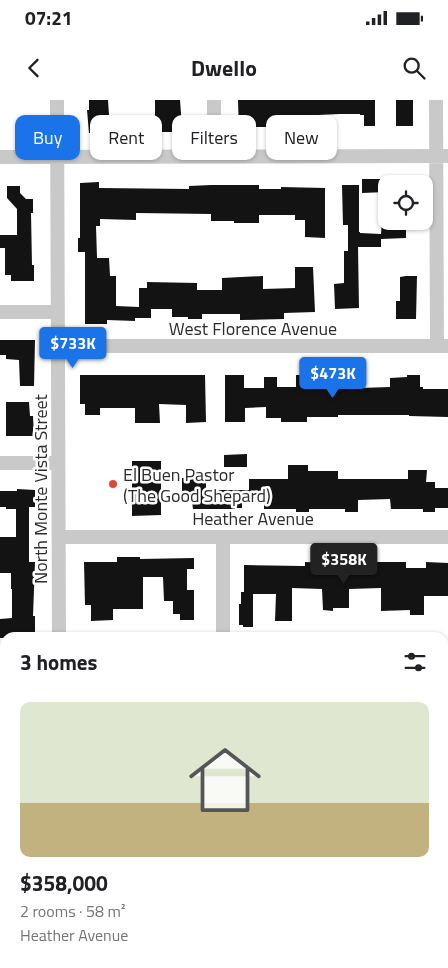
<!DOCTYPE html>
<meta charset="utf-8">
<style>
:root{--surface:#fff;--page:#f2f2f2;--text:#202124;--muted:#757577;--line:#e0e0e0;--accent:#1a73e8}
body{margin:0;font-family:"Titillium Web",sans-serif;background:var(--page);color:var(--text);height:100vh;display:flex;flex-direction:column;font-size:19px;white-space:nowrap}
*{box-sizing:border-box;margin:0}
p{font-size:16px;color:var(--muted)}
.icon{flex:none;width:28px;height:28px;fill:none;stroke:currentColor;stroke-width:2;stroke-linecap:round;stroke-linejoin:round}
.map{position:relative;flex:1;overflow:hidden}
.side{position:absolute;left:0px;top:532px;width:449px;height:336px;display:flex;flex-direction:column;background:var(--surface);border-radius:15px 15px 0 0;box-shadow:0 1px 4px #0004}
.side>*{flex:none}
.top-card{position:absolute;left:15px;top:15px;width:419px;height:45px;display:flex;gap:10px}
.controls{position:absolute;left:378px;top:75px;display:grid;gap:10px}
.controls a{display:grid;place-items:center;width:55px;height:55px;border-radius:10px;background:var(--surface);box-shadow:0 1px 4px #0004;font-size:25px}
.price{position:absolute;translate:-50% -42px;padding:0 11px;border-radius:5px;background:var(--accent);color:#fff;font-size:16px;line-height:32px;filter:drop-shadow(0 1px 2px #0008)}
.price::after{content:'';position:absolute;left:50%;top:30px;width:15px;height:11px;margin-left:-8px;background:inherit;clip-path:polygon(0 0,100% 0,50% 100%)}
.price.selected{background:#222;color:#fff}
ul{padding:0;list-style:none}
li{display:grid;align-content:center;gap:10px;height:265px;padding:0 20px}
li+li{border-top:1px solid var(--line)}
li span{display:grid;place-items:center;height:155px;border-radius:10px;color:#555}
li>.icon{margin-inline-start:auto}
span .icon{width:90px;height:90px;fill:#fffc;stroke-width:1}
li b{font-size:21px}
h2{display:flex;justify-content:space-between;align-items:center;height:60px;padding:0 20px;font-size:21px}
.tag{padding:0 18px;border-radius:10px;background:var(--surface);box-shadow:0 1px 4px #0004;font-size:18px;line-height:45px}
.tag.selected{background:var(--accent);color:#fff}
.status{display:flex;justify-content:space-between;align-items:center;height:35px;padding:0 25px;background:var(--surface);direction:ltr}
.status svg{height:14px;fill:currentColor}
header{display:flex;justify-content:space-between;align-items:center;height:65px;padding:0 20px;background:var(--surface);font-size:22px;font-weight:700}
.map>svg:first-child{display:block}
.building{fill:#131313}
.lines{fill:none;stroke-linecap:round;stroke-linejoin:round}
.street{stroke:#c9c9c9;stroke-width:14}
.secondary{stroke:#b6b6b6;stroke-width:20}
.poi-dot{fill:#dd4a33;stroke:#fff;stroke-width:2}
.labels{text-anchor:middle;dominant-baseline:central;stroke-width:5;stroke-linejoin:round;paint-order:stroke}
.street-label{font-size:18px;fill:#2c2c2c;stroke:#fff}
.poi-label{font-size:18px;fill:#2c2c2c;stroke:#fff;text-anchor:start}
</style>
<div class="status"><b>07:21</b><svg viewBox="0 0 49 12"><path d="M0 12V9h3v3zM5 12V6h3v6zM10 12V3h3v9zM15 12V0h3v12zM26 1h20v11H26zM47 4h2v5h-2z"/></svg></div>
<header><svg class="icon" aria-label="back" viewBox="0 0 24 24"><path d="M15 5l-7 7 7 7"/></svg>Dwello<svg class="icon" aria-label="search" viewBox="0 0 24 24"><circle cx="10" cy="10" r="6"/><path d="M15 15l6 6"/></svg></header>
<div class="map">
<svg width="448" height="868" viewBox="0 0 448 868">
<rect width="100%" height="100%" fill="#fff"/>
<path class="building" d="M 89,0 L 108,0 L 109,15 L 132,15 L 132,27 L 104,28 L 104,33 L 89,33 L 87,10 L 89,10 Z
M 155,0 L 180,0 L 182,27 L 179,27 L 179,32 L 155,32 Z
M 238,0 L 375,0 L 375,26 L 364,26 L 364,15 L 360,15 L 360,14 L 340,14 L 318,15 L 318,18 L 311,18 L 311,28 L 297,28 L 297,24 L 266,24 L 266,27 L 256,27 L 256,33 L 239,33 Z
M 396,0 L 413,0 L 413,26 L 396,26 Z
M 362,79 L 386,79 L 386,92 L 362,93 Z
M 99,82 L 99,88 L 189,89 L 189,86 L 211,85 L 259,85 L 259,89 L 281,89 L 281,87 L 325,88 L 325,138 L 305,137 L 305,120 L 295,120 L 295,115 L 259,115 L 259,123 L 234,123 L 234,121 L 211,121 L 211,114 L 136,113 L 136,120 L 100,119 L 100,126 L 96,126 L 97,158 L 109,158 L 110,176 L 116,176 L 116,206 L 139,207 L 139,188 L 147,188 L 147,182 L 197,183 L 197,190 L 222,190 L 222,178 L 263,176 L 263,189 L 295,188 L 295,167 L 313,167 L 315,212 L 284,213 L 284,219 L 240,220 L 240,214 L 202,214 L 202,219 L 188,219 L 188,217 L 172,217 L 172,209 L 151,209 L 151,218 L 135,218 L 135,221 L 107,220 L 107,224 L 85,224 L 85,152 L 78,152 L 78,138 L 80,138 L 80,83 Z
M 342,85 L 359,85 L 359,132 L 360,132 L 360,133 L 381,134 L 382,121 L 406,121 L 406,138 L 381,139 L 381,147 L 358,147 L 359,208 L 335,209 L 334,184 L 344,183 L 344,151 L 348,151 L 348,125 L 343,125 Z
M 7,86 L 20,86 L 20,93 L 26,99 L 33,99 L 33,113 L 31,113 L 32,165 L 34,165 L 34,181 L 11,181 L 11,175 L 5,175 L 5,148 L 0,148 L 0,135 L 17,135 L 17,109 L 7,98 Z
M 406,176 L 417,176 L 416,219 L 396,219 L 396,201 L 400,201 L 400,177 Z
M 0,240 L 35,240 L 34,286 L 20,286 L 19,260 L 6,259 L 6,255 L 0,255 Z
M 356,274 L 356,287 L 360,288 L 390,287 L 390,278 L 407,277 L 407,275 L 420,275 L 420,287 L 423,287 L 423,289 L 448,289 L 448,317 L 409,316 L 409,315 L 338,315 L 338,317 L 307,317 L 307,322 L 281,322 L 281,318 L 266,318 L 266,307 L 245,308 L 245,322 L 225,322 L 225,275 L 244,275 L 244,288 L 264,288 L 264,277 L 277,277 L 277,287 L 296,287 L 296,275 L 309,275 L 309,278 L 344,277 L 344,275 Z
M 80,275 L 205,275 L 206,322 L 186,323 L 186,305 L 159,304 L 160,323 L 135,323 L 135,308 L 100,308 L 100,315 L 85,315 L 85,304 L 80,304 Z
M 6,302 L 29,302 L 30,316 L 33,316 L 34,336 L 6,336 Z
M 247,354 L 247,367 L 224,367 L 224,355 Z
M 132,361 L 161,361 L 161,415 L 132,416 Z
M 288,365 L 308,365 L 308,371 L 338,371 L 338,379 L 408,379 L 408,370 L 427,370 L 426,382 L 435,382 L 435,388 L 448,388 L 448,408 L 435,408 L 435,412 L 423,412 L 423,409 L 391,409 L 390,399 L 358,400 L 358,412 L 345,412 L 345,409 L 309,409 L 309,412 L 296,412 L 296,409 L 264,409 L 264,399 L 242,400 L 242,408 L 235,408 L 235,409 L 193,409 L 191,394 L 182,394 L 182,378 L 190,378 L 190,374 L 200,374 L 200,382 L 206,382 L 206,390 L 249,390 L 249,379 L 288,379 Z
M 17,389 L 35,390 L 35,407 L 29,407 L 29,462 L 35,462 L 33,516 L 35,516 L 35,533 L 33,533 L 33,538 L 0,538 L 0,519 L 12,518 L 12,489 L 11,489 L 11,473 L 0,473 L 0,437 L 16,437 L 16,409 L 6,409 L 6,407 L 0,407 L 0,391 L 17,391 Z
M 117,457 L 140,457 L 140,459 L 194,458 L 194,469 L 187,469 L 187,490 L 194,490 L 194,520 L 180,520 L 180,514 L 173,514 L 173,501 L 164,501 L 163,477 L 143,477 L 143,509 L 113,509 L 113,520 L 91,521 L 91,505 L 85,505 L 84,462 L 117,462 Z
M 330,461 L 347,462 L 347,465 L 367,465 L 367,462 L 406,462 L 406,468 L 426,468 L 426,462 L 448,463 L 448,496 L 424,496 L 424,515 L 410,515 L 410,510 L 381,511 L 381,488 L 349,489 L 349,508 L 333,508 L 333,511 L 323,510 L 322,489 L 292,488 L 292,521 L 275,521 L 276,494 L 253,494 L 253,527 L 243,527 L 243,525 L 239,525 L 239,504 L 241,504 L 241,492 L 244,492 L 244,465 L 302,466 L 305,466 L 305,462 L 330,463 Z"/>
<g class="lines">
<path class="street" d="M 57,0 L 59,538
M 214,0 L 214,56
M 436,0 L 437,246
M 0,57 L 448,56
M 0,212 L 58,212
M 58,246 L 448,246
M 0,363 L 58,363
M 59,437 L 448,437
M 223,437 L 223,538
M 444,628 L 448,628
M 55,864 L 55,868
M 346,864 L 346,868"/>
<path class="secondary" d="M 0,819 L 5,819
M 444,819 L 448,819"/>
</g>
<circle class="poi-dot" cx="113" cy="384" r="5"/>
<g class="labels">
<g class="street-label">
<text x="253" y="228">West Florence Avenue</text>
<text transform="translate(40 389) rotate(-90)">North Monte Vista Street</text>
<text x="253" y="418">Heather Avenue</text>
</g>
<g class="poi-label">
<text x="123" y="374">El Buen Pastor<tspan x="123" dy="21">(The Good Shepard)</tspan></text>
</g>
</g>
</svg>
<div class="controls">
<a><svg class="icon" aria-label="locate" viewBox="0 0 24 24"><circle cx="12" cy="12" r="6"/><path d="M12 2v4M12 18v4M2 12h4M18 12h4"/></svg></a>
</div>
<b class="price" style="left:73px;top:269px">$733K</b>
<b class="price" style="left:333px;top:299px">$473K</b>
<b class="price selected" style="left:344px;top:485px">$358K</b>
<div class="top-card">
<a class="tag selected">Buy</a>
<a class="tag">Rent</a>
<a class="tag">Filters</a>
<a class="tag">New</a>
</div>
<section class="side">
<h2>3 homes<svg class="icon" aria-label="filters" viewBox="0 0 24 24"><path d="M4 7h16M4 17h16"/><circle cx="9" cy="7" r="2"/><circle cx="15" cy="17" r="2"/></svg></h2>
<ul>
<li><span style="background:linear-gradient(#dfe7d0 65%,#c2b280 0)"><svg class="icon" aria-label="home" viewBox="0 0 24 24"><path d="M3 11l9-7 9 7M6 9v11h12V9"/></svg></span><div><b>$358,000</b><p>2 rooms · 58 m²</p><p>Heather Avenue</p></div></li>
</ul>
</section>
</div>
